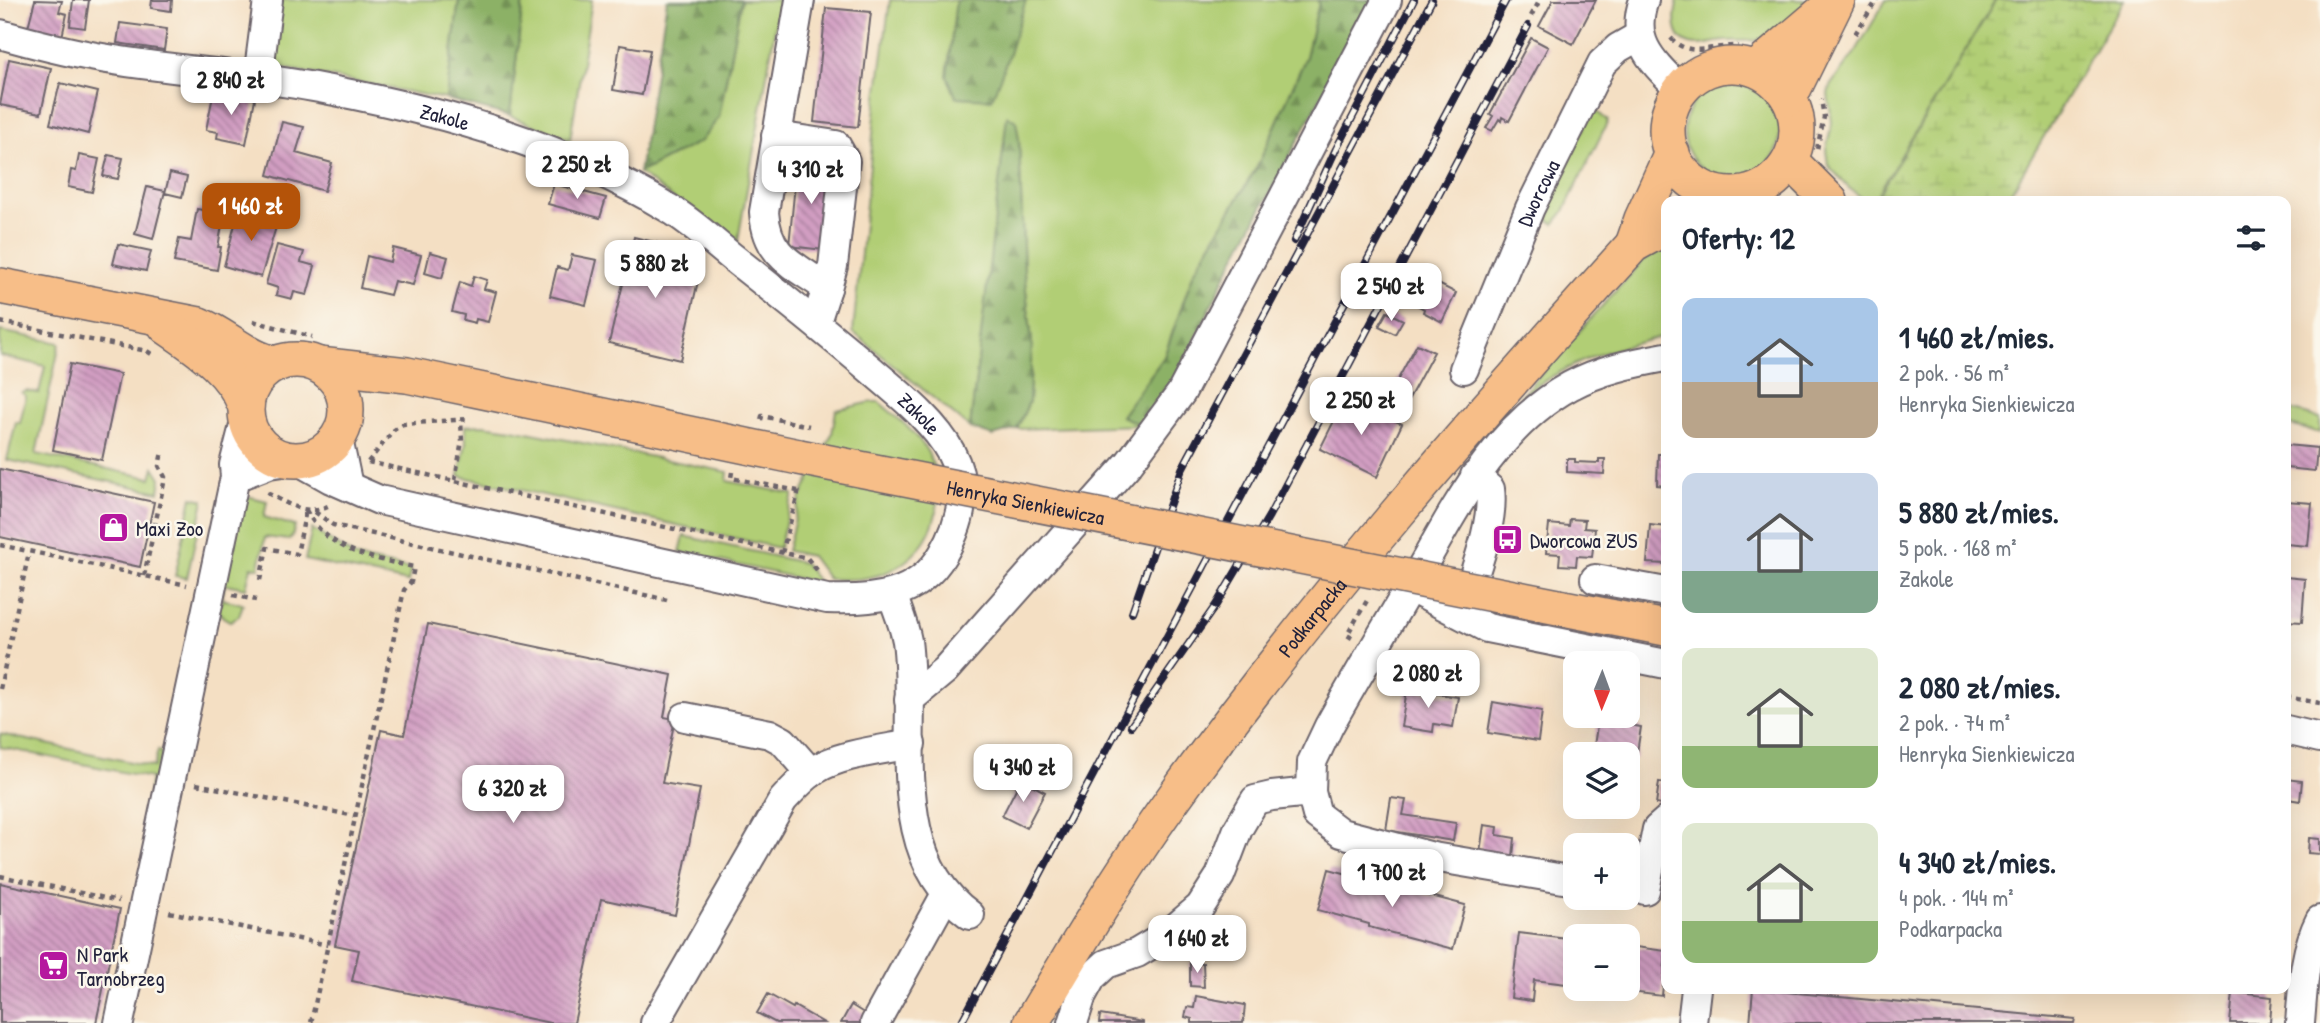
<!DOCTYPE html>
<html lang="pl">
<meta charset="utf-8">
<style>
:root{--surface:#fff;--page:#f6f6f7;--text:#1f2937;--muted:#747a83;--accent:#b45309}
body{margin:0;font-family:"Patrick Hand",sans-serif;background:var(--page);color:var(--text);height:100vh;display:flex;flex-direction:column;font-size:26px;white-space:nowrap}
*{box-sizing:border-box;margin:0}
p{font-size:23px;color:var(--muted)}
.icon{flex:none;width:38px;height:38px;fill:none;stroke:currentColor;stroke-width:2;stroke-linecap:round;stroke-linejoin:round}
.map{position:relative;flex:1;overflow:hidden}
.sheet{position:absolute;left:1661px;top:196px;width:630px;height:798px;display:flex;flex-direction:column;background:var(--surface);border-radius:14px;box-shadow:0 7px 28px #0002}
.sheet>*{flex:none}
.needle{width:46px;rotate:181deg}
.tools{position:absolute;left:1563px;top:651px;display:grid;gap:14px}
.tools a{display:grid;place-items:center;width:77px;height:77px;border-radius:14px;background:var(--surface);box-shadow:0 7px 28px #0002;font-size:35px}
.price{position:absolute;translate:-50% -60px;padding:0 16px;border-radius:14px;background:#fff;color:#222;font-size:23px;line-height:46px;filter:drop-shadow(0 2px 4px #0008)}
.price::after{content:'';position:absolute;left:50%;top:42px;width:21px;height:16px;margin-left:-10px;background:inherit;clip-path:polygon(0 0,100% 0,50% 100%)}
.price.current{background:var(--accent);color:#fff}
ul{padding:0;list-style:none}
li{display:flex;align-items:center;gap:21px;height:175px;padding:0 21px}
li span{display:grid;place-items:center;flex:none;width:196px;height:140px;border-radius:14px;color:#555}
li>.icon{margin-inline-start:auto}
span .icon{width:84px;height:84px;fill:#fffc;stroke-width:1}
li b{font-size:30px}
h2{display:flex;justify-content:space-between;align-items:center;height:84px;padding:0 21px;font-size:30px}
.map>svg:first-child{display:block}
.green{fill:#b1ce74;stroke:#6a7858;stroke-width:2}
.forest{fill:url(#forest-firs);stroke:#576a50;stroke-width:2}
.wetland{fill:url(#wetland-marsh);stroke:#6a7858;stroke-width:2}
.building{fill:url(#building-back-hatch)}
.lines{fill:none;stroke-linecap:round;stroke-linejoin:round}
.minor-casing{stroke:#6c646b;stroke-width:32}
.major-casing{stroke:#6c646b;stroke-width:38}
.path{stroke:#6c646b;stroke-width:4.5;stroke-dasharray:5 5;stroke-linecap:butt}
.minor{stroke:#fff;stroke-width:28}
.major{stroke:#f7be88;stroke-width:35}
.rail-casing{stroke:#22223b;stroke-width:8}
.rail{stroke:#fbf7ec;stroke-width:5;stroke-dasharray:16;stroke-linecap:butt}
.major-bridge-casing{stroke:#6c646b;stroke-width:38;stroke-linecap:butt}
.major-bridge{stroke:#f7be88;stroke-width:35}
.labels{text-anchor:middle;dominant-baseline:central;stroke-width:5;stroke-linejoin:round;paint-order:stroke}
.street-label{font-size:21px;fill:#22223b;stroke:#fbf7ec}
.poi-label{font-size:21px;fill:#22223b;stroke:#fbf7ec;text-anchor:start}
</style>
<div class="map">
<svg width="2320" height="1023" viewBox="0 0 2320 1023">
<defs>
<pattern id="forest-firs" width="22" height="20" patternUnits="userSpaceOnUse" patternTransform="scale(1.75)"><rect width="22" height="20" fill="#8cb166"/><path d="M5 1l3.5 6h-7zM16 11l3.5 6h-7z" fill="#729055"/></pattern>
<pattern id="wetland-marsh" width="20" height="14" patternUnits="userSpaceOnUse" patternTransform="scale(1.75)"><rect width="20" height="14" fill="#b1ce74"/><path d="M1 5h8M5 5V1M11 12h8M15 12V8" fill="none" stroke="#98b165"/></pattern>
<pattern id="building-back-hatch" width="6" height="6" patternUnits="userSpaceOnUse" patternTransform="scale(1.75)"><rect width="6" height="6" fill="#d29ec2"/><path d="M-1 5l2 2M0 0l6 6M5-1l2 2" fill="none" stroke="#aa809f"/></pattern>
</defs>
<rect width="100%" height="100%" fill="#fbf7ec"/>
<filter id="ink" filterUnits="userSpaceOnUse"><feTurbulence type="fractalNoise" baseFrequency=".0143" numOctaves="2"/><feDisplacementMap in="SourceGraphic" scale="14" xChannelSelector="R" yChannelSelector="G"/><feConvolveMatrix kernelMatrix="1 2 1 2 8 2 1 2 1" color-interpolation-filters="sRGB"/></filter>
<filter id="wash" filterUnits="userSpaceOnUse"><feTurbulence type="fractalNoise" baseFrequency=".00686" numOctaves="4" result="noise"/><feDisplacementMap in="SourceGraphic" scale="28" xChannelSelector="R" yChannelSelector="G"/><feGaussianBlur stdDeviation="1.57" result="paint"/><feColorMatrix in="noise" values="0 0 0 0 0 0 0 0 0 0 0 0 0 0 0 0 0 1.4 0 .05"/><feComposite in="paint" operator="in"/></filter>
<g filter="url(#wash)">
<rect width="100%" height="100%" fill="#f4dfc3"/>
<path class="green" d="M 276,0 L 459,0 L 446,99 L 267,65 Z
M 523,0 L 592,0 L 570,140 L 510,116 Z
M 741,0 L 780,0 L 737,246 L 639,173 L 701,141 L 719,117 Z
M 890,0 L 1317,0 L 1319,3 L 1306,57 L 1258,165 L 1194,272 L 1164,357 L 1122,415 L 1142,425 L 1017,429 L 1029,402 L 1032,342 L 1024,272 L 1019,139 L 1008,117 L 970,428 L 853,332 L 876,105 Z
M 1678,0 L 1819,0 L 1791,34 L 1779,26 C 1759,47 1750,39 1725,41 C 1716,41 1707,45 1698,45 C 1672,45 1673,19 1678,0 Z
M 1886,0 L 1996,0 L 1877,195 L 1883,201 L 1866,201 L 1849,188 L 1828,165 L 1826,150 L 1832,123 L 1828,94 L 1830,86 L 1856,51 Z
M1684 131a48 48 0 1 1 96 0a48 48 0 1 1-96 0Z
M 1594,109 L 1608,121 L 1563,213 L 1554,224 L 1547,217 C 1547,188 1580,136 1594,109 Z
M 1666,235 L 1666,336 C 1608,349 1569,362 1520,397 Z
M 0,331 L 60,343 L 36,454 L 151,478 L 154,467 L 161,478 L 159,492 L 7,460 L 16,422 L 20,423 L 26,396 L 22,393 L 26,391 L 39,393 L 45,366 L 0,356 Z
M 872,402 L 879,402 C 897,418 917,432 928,453 C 952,500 932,556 882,574 C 864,580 847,580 828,579 L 811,556 L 787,551 L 800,499 L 832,434 L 836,410 Z
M 2286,409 L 2320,418 L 2320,433 L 2286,424 Z
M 483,425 L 512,429 L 728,472 L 727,481 L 793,494 L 779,548 L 459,476 L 466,443 L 465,426 Z
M 243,495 L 267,501 L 264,517 L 295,526 L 292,537 L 288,540 L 265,537 L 259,568 L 251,567 L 246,588 L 225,584 L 222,599 L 243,604 L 239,616 L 230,621 L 223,617 L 219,611 Z
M 192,497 L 204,500 L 187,578 L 175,576 Z
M 312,529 L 357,558 L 411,569 L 408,582 L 305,560 Z
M 684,536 L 804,563 L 819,583 L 680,552 Z
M 0,734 L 154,767 L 158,750 L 160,751 L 162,754 L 153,793 L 148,796 L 151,778 L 0,747 Z"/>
<path class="forest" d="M 459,0 L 523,0 L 510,116 L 446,99 Z
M 667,0 L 741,0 L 719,117 L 701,141 L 639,173 Z
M 956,0 L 1026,0 L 1007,60 L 992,99 L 956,97 L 947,76 Z
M 1317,0 L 1373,0 L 1230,267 L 1176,379 L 1142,425 L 1121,416 L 1164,357 L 1194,272 L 1258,165 L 1306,57 L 1319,3 Z
M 1007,116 L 1016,121 L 1019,139 L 1024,272 L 1032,342 L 1029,402 L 1017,429 L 993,436 L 970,428 Z"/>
<path class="wetland" d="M 1996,0 L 2124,0 L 2006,201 L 1883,201 L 1877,196 Z"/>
<g id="blocks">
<path class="building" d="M 35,0 L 62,1 L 59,12 L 67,14 L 62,37 L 28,27 Z
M 73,0 L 89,0 L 85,28 L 70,26 Z
M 152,0 L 172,0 L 171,11 L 151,8 Z
M 1553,0 L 1596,0 L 1573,44 L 1539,26 Z
M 826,8 L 871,12 L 858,127 L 814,122 Z
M 120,23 L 167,29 L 164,50 L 117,43 Z
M 1531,38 L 1548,47 L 1509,121 L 1502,117 L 1501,121 L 1499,119 L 1492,131 L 1486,128 L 1493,116 L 1490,114 Z
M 620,45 L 650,50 L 642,95 L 613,90 Z
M 9,59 L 51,68 L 41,113 L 0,105 Z
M 60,83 L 98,92 L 88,134 L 50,124 Z
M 214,91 L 255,99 L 246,144 L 217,138 L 218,132 L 206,130 Z
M 282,122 L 304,127 L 296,153 L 332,163 L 324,191 L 268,175 Z
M 79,155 L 99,159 L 92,192 L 68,187 L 71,170 L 76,171 Z
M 108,155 L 123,158 L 118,179 L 103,176 Z
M 797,163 L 832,167 L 824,250 L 789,246 Z
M 170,173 L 187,177 L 182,197 L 165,193 Z
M 554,184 L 606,198 L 600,218 L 548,204 Z
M 147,187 L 165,191 L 153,239 L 135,234 Z
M 197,209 L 224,214 L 218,247 L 221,247 L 217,270 L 174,262 L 179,239 L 191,241 Z
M 254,210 L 279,217 L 261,277 L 224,266 L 237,217 L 251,221 Z
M 634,237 L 670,246 L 700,272 L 680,360 L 609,343 Z
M 118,244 L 151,251 L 146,271 L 113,264 Z
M 277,245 L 304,252 L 301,262 L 315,266 L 307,295 L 294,292 L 292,299 L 276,295 L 278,288 L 266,284 Z
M 393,248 L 421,255 L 413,285 L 394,281 L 390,295 L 360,288 L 367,256 L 390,262 Z
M 430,252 L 448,257 L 442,278 L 425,273 Z
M 572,255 L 597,260 L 586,305 L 550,296 L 557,267 L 568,270 Z
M 1409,272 L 1427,282 L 1429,279 L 1456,293 L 1442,322 L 1423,312 L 1424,309 L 1397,294 Z
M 474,276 L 487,280 L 484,289 L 496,292 L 488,322 L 476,319 L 475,323 L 463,320 L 464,315 L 452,312 L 460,282 L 471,286 Z
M 1387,312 L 1403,320 L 1395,334 L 1379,326 Z
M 1417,344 L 1434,352 L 1400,415 L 1383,407 Z
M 70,364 L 120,374 L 102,460 L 53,450 Z
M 1346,397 L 1402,424 L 1377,477 L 1320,449 Z
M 2286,445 L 2317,448 L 2315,471 L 2286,468 Z
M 1658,454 L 1666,454 L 1666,486 L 1657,485 Z
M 1567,459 L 1575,459 L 1575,462 L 1599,463 L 1599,459 L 1605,459 L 1604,474 L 1567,472 Z
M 0,469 L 154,502 L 140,567 L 0,537 Z
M 2286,501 L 2312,503 L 2308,546 L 2286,544 Z
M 1570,519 L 1585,520 L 1584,528 L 1595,529 L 1592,557 L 1577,556 L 1576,566 L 1559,565 L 1560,554 L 1546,553 L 1549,524 L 1569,526 Z
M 1650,525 L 1666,527 L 1666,564 L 1647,563 Z
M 2286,577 L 2305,579 L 2302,622 L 2286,621 Z
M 428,624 L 672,675 L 664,717 L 675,719 L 662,783 L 700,789 L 675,915 L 601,899 L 574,1023 L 550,1023 L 352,981 L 359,950 L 335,945 L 381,730 L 404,735 Z
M 1407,689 L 1458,697 L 1453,727 L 1434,724 L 1433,732 L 1401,727 Z
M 1493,702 L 1542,711 L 1538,741 L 1488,733 Z
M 1598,720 L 1641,727 L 1636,759 L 1628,757 L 1628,754 L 1593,752 Z
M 1021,779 L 1045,792 L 1026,828 L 1002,816 Z
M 2286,779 L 2302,781 L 2300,801 L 2288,799 L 2287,807 Z
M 1659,782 L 1666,783 L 1666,806 L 1656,804 Z
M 1391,798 L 1406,800 L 1403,815 L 1456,823 L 1453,841 L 1386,830 Z
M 1484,825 L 1498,827 L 1497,835 L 1515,838 L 1513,856 L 1480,852 Z
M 2309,838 L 2320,839 L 2320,854 L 2308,853 Z
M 1329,869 L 1465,905 L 1453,949 L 1369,927 L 1369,924 L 1318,910 Z
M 0,883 L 120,909 L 96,1023 L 0,1023 Z
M 1519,933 L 1575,940 L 1575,985 L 1534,980 L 1532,1001 L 1511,998 Z
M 1628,946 L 1666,951 L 1662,996 L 1615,990 L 1628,989 Z
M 1190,963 L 1203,963 L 1204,987 L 1190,986 Z
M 1753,989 L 2075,1019 L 2074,1023 L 1750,1023 Z
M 2233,992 L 2272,997 L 2270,1023 L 2230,1023 Z
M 768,994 L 793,1008 L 794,1006 L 824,1023 L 776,1023 L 757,1013 Z
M 1196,996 L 1245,1005 L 1243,1023 L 1192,1023 L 1192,1019 L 1185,1017 L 1187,1007 L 1194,1008 Z
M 851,1005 L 867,1015 L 863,1023 L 841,1023 Z
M 1100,1015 L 1143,1022 L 1143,1023 L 1099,1023 Z"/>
</g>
</g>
<g filter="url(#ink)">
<use href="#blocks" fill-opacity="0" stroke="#6c646b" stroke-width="2"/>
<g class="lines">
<defs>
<g id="minor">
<path d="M 800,0 L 764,212 C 767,257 793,264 827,288 L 816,322"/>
<path d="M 1644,0 C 1629,42 1653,62 1680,89"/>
<path id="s1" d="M 0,34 C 32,43 63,51 96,57 C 173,71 253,74 330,90 C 449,113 566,146 670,209 C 692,222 712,241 732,257 C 779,294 825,331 870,369 C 931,421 994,467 943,554 C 918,597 872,601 827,599 L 379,500 L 331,479 L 299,461"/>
<path d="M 258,78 L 268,0"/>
<path d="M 776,136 L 836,145 L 845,161 L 833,266 L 827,288"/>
<path id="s2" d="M 1464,369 L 1530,208 L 1602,63 L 1618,48 L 1639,36"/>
<path d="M 338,439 L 348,486"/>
<path d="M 235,477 L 269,464 L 289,461"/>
<path d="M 1595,579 L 1666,592"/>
<path d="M 1409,587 L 1487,628 L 1666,664"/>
<path d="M 892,594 C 897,609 904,625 907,641 C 919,732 884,852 970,915"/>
<path d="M 1463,609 C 1473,575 1495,523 1490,489 L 1475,476"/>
<path d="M 909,700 L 945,670 L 1129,463 L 1181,393 L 1387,0"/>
<path d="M 685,717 L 770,734 L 783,741 L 811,773"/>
<path d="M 2286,730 L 2320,738"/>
<path d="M 1311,792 L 1317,815 L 1341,833 L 1433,857 L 1575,881"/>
<path d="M 1645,890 L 1657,829 L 1666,821"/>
<path d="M 119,1023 L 235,477 L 234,465 L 246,418"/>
<path d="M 655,1023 L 783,800 C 793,789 803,778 815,770 C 839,754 882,750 911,744"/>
<path d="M 875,1023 L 946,894"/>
<path d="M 1073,1023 L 1082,995 L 1092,977 L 1106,964 L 1137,953 L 1167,935 L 1200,907 L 1220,876 L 1238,829 L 1255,800 L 1272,796 L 1311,792 L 1312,762 L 1329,726 C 1361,669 1395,613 1428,556 C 1464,492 1503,423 1570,386 C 1599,370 1633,363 1666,357"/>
<path d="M 1692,1023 L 1696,989"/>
<path d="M 2300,1023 C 2303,988 2304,951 2320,920"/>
</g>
<g id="major">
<circle cx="1732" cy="130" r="65"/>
<path d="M 1756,69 L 1830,6"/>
<path d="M 1789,98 L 1837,0"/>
<path d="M 1790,161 L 1830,201"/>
<path d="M 1633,245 L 1642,219 L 1672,153"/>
<path d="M 0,286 L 199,325 C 225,335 249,360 276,364"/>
<path d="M 166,326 C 198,348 233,370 246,407"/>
<circle cx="296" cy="410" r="50"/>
<path d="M 319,365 L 407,375 L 799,457"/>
<path d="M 1609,617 L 1666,628"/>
<path id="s3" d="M 1031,1023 C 1076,947 1121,871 1173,799 C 1313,604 1472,423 1633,245 L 1655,233 L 1666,222"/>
</g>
</defs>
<use href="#minor" class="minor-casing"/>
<use href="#major" class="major-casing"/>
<path class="path" d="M 1531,16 L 1540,0
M 1855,34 L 1877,0
M 1671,38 C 1689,59 1713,45 1738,46
M 1817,149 L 1824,117 L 1821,99
M 253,321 L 312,337
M 0,322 L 147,351 L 153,355
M 761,420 L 762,416 L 809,426
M 368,462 L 394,430 L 403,424 L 468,419
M 368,462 L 807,558 L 817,570
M 732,472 L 731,478 L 798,491
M 455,480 L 462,441 L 461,420
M 267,493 C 289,504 305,517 330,505
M 306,510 C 328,552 372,558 414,567 L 411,582 L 404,590 L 311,1023
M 315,512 L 333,525 L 667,600
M 0,545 L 187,585
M 782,553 L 800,486
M 144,576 L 164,483 L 165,477 L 159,466 L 162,452
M 260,580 L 267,548 L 297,554 L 306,510
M 233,595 L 256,600
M 1352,638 L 1347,635 L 1368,599
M 0,689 L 29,552
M 2286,697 L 2320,703
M 196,784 L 355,816
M 0,876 L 119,901
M 169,912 L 328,945"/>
<use href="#minor" class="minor"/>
<use href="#major" class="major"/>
<defs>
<path id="rail" d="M 1294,241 L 1336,149 L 1414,0
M 1132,612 L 1182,469 L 1432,0
M 1131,726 L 1216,605 L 1269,516 L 1528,26
M 961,1023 L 1506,0"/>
</defs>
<use href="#rail" class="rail-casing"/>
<use href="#rail" class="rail"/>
<defs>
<g id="major-bridge">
<path id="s4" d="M 799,457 L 1609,617"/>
</g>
</defs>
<use href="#major-bridge" class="major-bridge-casing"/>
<use href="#major-bridge" class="major-bridge"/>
</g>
</g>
<defs>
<symbol id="shop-square" viewBox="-11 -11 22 22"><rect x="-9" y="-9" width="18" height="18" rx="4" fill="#b5179e" stroke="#fbf7ec"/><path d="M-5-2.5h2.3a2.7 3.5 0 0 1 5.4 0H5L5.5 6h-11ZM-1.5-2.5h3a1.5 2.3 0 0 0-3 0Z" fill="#fff"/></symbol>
<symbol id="bus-square" viewBox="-11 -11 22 22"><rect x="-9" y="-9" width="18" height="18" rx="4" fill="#b5179e" stroke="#fbf7ec"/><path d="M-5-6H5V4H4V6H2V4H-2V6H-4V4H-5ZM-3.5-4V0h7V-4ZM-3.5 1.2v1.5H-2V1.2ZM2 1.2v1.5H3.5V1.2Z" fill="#fff"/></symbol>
<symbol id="supermarket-square" viewBox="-11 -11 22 22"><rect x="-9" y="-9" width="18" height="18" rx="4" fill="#b5179e" stroke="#fbf7ec"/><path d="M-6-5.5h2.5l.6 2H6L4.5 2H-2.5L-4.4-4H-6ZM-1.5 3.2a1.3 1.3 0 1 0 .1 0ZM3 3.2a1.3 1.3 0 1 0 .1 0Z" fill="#fff"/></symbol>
</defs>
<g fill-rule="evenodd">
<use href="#shop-square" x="96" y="510" width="35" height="35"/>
<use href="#bus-square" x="1490" y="522" width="35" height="35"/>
<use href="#supermarket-square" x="36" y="948" width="35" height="35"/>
</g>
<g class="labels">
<g class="street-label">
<text stroke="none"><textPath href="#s1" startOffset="453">Zakole</textPath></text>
<text stroke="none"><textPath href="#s2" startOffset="191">Dworcowa</textPath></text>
<text stroke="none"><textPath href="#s1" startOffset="1020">Zakole</textPath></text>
<text stroke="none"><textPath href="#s4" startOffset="231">Henryka Sienkiewicza</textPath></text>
<text stroke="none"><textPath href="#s3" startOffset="494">Podkarpacka</textPath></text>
</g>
<g class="poi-label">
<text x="136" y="528">Maxi Zoo</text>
<text x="1530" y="540">Dworcowa ZUS</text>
<text x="77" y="954">N Park<tspan x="77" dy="24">Tarnobrzeg</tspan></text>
</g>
</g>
</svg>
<div class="tools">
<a><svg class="needle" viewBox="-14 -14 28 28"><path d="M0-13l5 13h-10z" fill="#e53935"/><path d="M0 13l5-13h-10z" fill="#747a83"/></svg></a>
<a><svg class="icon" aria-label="layers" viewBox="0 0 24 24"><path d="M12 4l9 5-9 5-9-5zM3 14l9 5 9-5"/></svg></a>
<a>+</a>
<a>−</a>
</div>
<b class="price" style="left:231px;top:117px">2 840 zł</b>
<b class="price" style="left:577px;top:201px">2 250 zł</b>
<b class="price" style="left:811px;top:206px">4 310 zł</b>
<b class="price current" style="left:251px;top:243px">1 460 zł</b>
<b class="price" style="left:655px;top:300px">5 880 zł</b>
<b class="price" style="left:1391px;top:323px">2 540 zł</b>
<b class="price" style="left:1361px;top:437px">2 250 zł</b>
<b class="price" style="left:1428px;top:710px">2 080 zł</b>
<b class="price" style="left:1023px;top:804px">4 340 zł</b>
<b class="price" style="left:513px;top:825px">6 320 zł</b>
<b class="price" style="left:1392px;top:909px">1 700 zł</b>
<b class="price" style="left:1197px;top:975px">1 640 zł</b>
<section class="sheet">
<h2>Oferty: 12<svg class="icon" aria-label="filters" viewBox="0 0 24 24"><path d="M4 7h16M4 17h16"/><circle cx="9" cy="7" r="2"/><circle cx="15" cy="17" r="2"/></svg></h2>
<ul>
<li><span style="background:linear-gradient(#a9c7e8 60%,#b9a48a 0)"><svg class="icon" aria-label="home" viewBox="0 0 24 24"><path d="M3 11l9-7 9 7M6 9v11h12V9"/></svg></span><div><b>1 460 zł/mies.</b><p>2 pok. · 56 m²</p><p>Henryka Sienkiewicza</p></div></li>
<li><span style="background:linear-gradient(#c9d6e8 70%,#7fa58c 0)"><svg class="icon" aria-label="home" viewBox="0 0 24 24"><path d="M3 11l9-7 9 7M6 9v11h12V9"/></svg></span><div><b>5 880 zł/mies.</b><p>5 pok. · 168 m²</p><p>Zakole</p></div></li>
<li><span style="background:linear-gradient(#dfe7d0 70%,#8fb573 0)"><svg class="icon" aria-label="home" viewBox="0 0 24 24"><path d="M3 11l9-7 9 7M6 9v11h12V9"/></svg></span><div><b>2 080 zł/mies.</b><p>2 pok. · 74 m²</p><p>Henryka Sienkiewicza</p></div></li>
<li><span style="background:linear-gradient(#dfe7d0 70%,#8fb573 0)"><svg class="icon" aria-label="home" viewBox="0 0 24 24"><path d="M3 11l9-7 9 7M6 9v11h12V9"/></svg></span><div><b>4 340 zł/mies.</b><p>4 pok. · 144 m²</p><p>Podkarpacka</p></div></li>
</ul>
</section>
</div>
